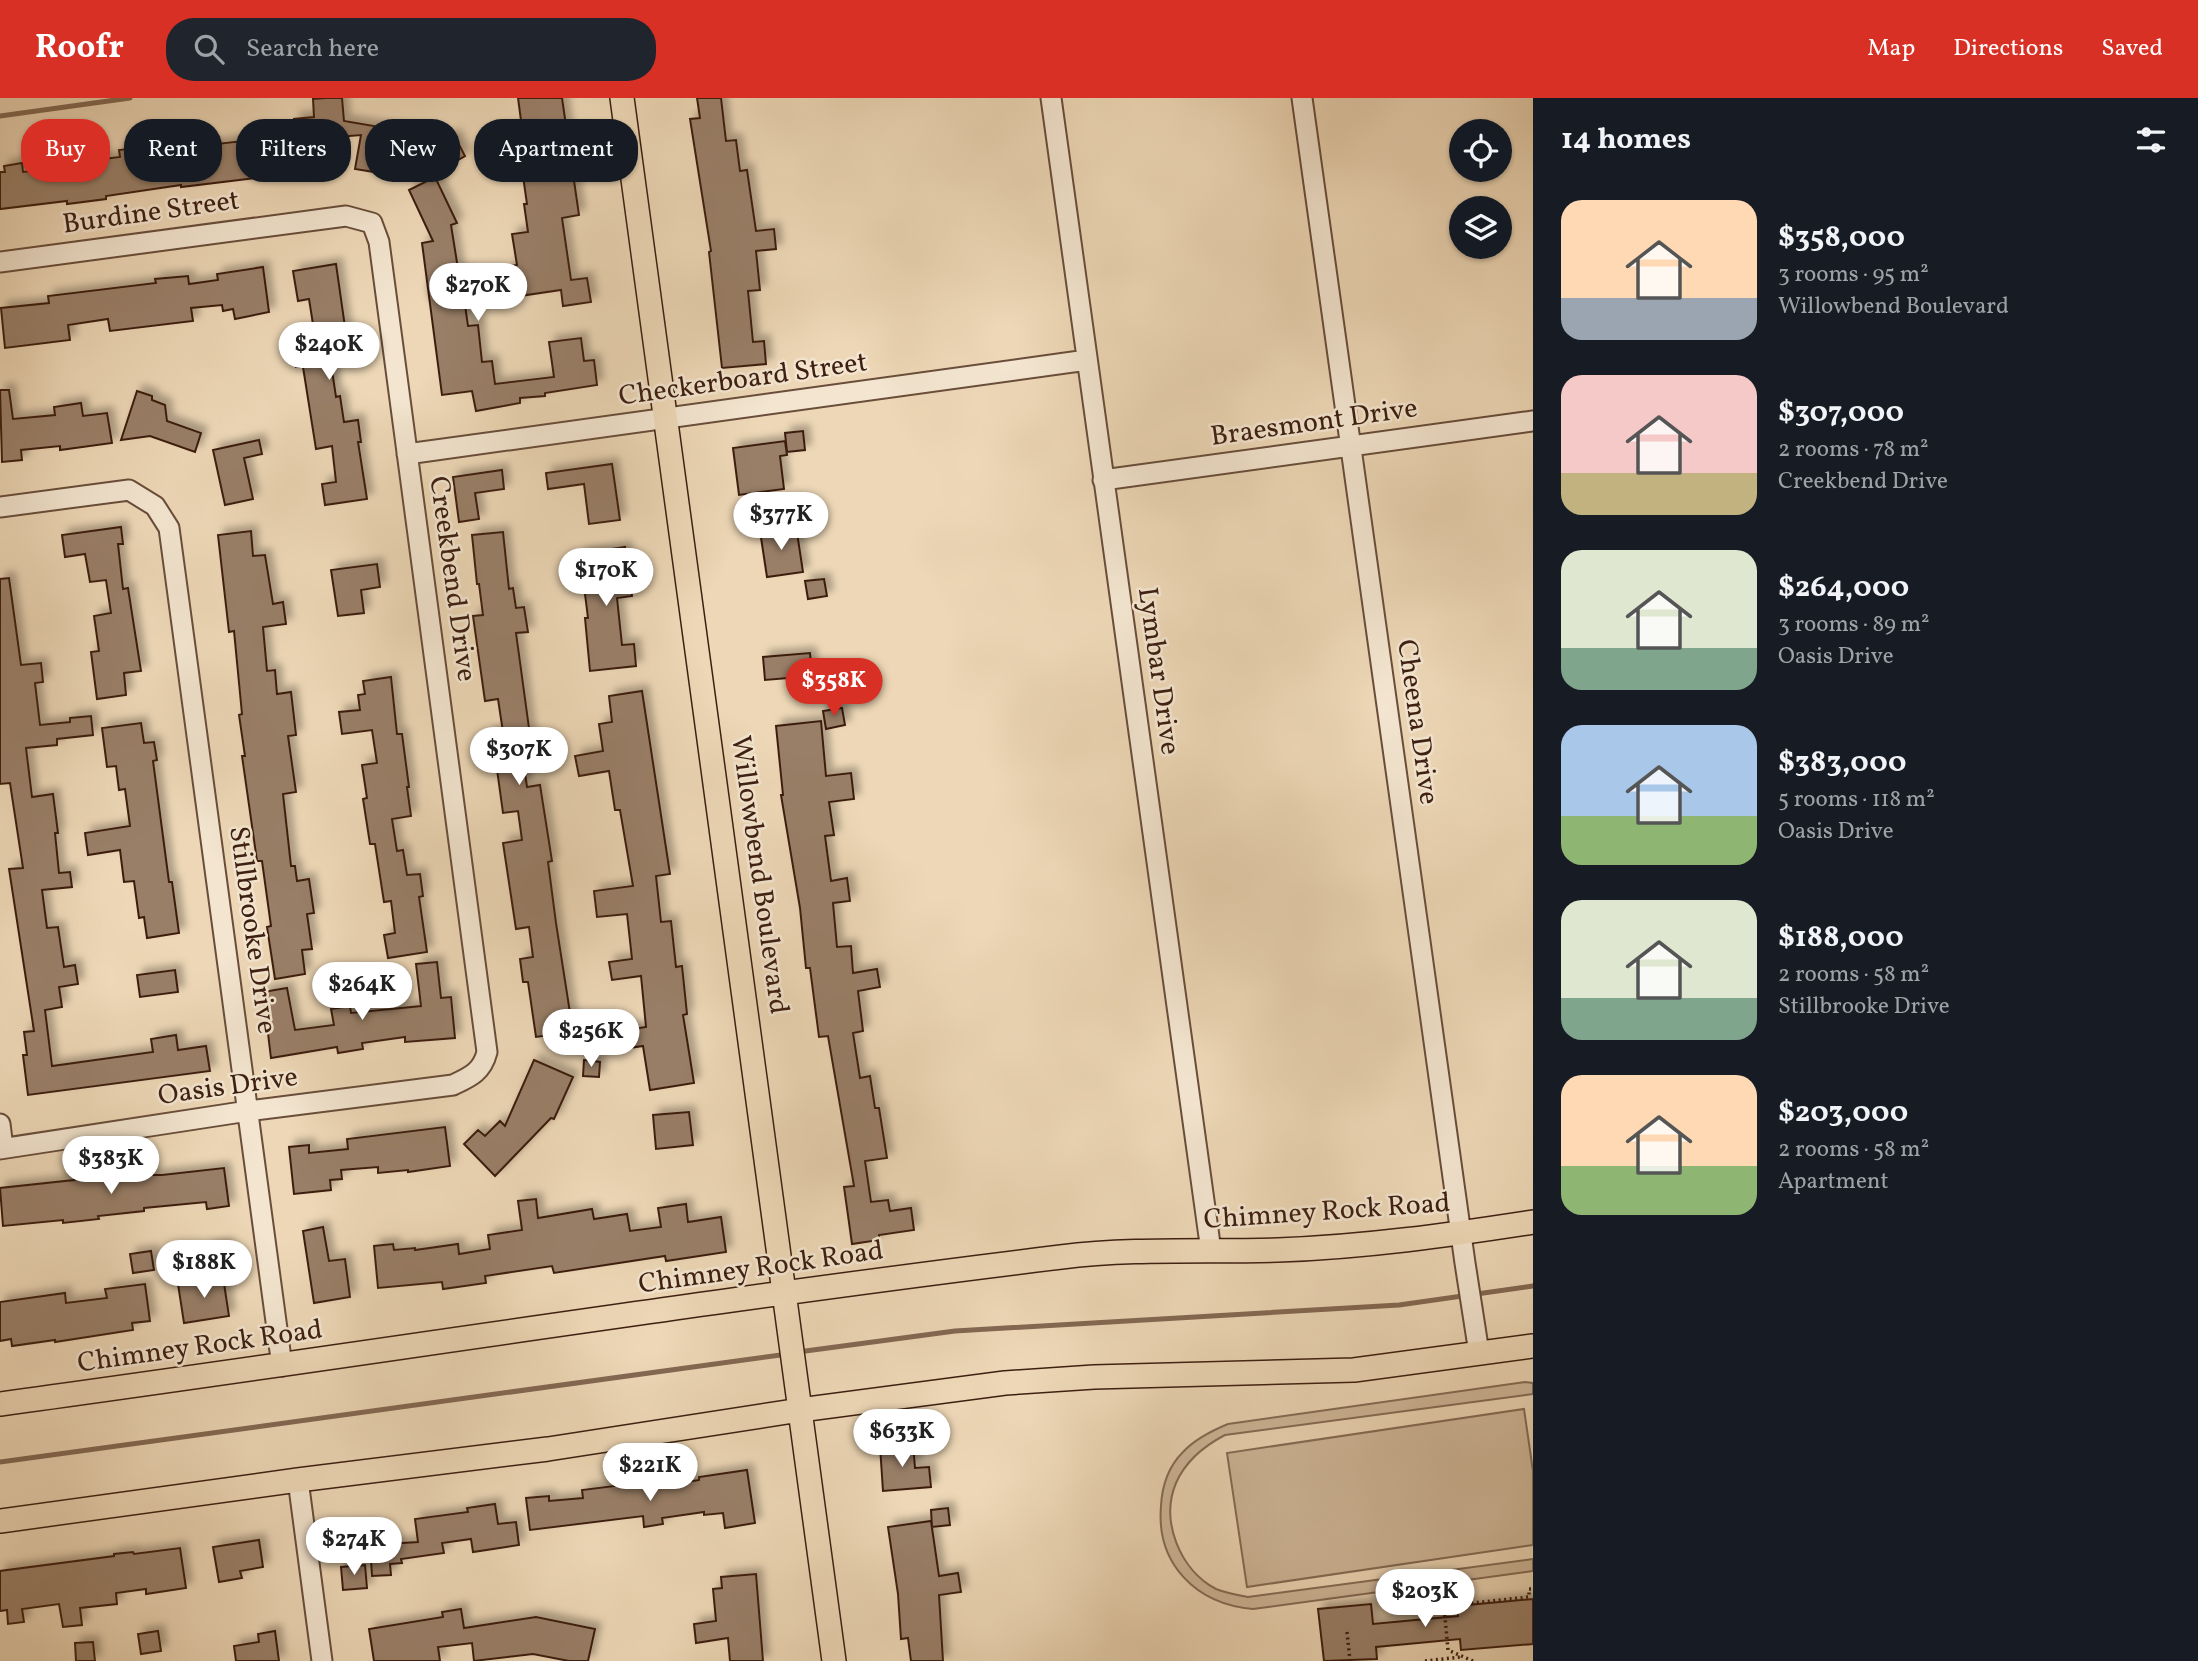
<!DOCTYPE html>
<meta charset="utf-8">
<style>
:root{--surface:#171b24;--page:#20242c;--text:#f1f3f6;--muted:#9ea1a6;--accent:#d93025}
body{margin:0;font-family:Vollkorn,serif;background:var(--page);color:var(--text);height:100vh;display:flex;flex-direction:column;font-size:26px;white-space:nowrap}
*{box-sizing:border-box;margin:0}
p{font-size:23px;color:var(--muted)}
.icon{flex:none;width:38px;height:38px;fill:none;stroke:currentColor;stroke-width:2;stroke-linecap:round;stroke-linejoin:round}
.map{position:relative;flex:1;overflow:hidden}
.sheet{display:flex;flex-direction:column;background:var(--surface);width:665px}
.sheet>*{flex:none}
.guide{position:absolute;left:21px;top:21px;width:665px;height:63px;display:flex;gap:14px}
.fabs{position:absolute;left:1449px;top:21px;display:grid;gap:14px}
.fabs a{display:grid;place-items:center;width:63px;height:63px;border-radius:50%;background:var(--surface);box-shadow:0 2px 5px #0004;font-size:35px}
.price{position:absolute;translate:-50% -60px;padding:0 16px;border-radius:24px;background:#fff;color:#222;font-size:23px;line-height:46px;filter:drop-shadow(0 2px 4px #0008)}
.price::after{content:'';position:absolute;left:50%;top:42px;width:21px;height:16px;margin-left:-10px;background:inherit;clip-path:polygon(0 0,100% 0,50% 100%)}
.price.selected{background:var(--accent);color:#fff}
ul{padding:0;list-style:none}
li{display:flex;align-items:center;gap:21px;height:175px;padding:0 28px}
li span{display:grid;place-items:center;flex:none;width:196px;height:140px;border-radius:21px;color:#555}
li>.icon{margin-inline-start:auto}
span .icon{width:84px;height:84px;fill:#fffc;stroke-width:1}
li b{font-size:30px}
h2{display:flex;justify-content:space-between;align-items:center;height:84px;padding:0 28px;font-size:30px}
.tag{padding:0 24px;border-radius:28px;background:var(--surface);box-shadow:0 2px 5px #0004;font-size:24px;line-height:63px}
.tag.selected{background:var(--accent);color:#fff}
header{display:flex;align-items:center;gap:42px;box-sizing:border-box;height:98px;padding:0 35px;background:var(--accent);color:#fff}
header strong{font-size:33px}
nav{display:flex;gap:38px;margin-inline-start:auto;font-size:24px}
.search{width:490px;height:63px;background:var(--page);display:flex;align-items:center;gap:18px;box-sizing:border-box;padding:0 24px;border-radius:28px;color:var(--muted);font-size:26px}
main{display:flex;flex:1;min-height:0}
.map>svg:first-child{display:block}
.green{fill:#cfb89a;stroke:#866c56;stroke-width:2}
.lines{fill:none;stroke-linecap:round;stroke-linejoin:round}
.stream{stroke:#836852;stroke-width:5}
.building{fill:#997f67;stroke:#3d1f11;stroke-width:2;filter:url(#shadow)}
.minor-casing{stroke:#694d3a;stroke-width:23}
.major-casing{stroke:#3d1f11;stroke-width:26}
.path{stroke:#3d1f11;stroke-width:3.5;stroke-dasharray:2 3.5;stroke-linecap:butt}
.minor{stroke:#f3e5d0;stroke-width:19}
.major{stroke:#edd7b6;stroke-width:23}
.labels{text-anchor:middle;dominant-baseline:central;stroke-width:5;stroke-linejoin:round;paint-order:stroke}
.street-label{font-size:28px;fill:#3d1f11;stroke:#f3e5d0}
</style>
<header>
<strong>Roofr</strong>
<div class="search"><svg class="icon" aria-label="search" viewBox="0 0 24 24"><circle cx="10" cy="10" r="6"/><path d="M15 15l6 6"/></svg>Search here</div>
<nav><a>Map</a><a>Directions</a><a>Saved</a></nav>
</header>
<main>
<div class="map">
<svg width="1533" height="1563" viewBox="0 0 1533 1563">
<defs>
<filter id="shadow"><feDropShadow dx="6" dy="-6" stdDeviation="3.5" flood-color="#0004"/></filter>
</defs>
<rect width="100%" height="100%" fill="#edd7b6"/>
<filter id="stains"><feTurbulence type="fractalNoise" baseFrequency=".00286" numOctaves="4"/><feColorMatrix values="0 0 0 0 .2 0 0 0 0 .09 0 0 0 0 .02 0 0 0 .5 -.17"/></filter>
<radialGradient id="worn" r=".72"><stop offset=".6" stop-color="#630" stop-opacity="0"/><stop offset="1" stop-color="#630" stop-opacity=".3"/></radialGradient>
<path class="green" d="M 1525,1284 L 1533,1285 L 1533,1296 L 1225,1337 C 1204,1348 1186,1362 1176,1385 C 1160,1423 1180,1472 1216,1491 C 1226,1495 1237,1497 1248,1499 L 1533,1461 L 1533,1473 L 1253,1511 C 1196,1506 1156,1466 1161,1408 C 1162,1388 1169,1368 1183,1354 C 1195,1341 1211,1333 1228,1326 Z
M 1524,1311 L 1533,1373 L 1533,1447 L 1247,1489 L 1227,1355 Z"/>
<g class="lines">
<path class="stream" d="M 0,18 L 130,0
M 798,1254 L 955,1233 L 1399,1207 L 1533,1188
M 0,1364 L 788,1256"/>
</g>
<path class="building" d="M 326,0 L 342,0 L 344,23 L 415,35 L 410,63 L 377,57 L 374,74 L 355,71 L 361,37 L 325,40 L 329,71 L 300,73 L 299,68 L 263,72 L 265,79 L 181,89 L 181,87 L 106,98 L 106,101 L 67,106 L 67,103 L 0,111 L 0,74 L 5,74 L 4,68 L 22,65 L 23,74 L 57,70 L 57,73 L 96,68 L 96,62 L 120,59 L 119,52 L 169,46 L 171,58 L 209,52 L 208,47 L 296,37 L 294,21 L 314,19 L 313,1 Z
M 518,0 L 562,0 L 579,117 L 562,120 L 571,182 L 587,180 L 591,204 L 563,208 L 561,192 L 513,199 L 509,168 L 517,167 L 512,136 L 528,134 L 524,106 L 527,106 L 519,50 L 496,54 L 493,34 L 522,30 Z
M 697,0 L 721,0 L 726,43 L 736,42 L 740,73 L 747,72 L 756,133 L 774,131 L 776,151 L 756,153 L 760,192 L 748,193 L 753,244 L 764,243 L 766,266 L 722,270 L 709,154 L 711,153 L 690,21 L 700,20 Z
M 454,37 L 465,58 L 449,67 L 438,46 Z
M 435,79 L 457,125 L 451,127 L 459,177 L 469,175 L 471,192 L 463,193 L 468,228 L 478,227 L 482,264 L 492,263 L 495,286 L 554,279 L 549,244 L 581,240 L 584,263 L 594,262 L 597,287 L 545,295 L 545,298 L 520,300 L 520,305 L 476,313 L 472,293 L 442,297 L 422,145 L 433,143 L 409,92 Z
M 336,166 L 350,264 L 331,266 L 336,299 L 340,298 L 344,324 L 358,322 L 361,344 L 358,344 L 367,401 L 325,407 L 322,386 L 336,384 L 332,348 L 316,351 L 303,269 L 296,269 L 293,248 L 316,245 L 309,201 L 298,203 L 293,173 Z
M 263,169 L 269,214 L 235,221 L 233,211 L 223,213 L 222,207 L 191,210 L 193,223 L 110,233 L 108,221 L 68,227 L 70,242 L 5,250 L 1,210 L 49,205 L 48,198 L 156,185 L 155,181 L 188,178 L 189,186 L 218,182 L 217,176 Z
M 0,292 L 9,292 L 13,321 L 55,317 L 54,309 L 81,305 L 83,318 L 107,315 L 112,345 L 60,352 L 60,348 L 21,352 L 22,362 L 2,364 Z
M 137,293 L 152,298 L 152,302 L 165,307 L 167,323 L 201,335 L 195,354 L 150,338 L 121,342 Z
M 803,333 L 805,352 L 787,354 L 785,335 Z
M 259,342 L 262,356 L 244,360 L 253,401 L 225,407 L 213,352 Z
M 785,343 L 787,357 L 780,358 L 784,391 L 739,397 L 733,350 Z
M 612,366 L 620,422 L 589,426 L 584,386 L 548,391 L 546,375 Z
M 502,372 L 504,391 L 475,395 L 479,421 L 459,424 L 453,379 Z
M 815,415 L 818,432 L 799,435 L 796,418 Z
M 796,428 L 803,474 L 767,479 L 760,433 Z
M 121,429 L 123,446 L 118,446 L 123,491 L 128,490 L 141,573 L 124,575 L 126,597 L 97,601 L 91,554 L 99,553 L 94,518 L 111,515 L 106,482 L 90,484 L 85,456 L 65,459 L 62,437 Z
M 251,433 L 253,458 L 265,457 L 273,506 L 283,504 L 286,526 L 263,529 L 267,573 L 275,572 L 277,596 L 291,594 L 296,637 L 288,638 L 296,694 L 283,696 L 291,768 L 295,768 L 297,783 L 309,781 L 314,815 L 307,816 L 312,851 L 302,852 L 305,876 L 275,881 L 267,829 L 271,828 L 262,763 L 257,763 L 242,658 L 245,658 L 239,617 L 242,616 L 234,533 L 229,534 L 218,437 Z
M 503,434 L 509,491 L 513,490 L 516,510 L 524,509 L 528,534 L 516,535 L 532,652 L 522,653 L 527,689 L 540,687 L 552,763 L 548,764 L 556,825 L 573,934 L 536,939 L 528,884 L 523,884 L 520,861 L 533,859 L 529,829 L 516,831 L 503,745 L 522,742 L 518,713 L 503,715 L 495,657 L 491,658 L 488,636 L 503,634 L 498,601 L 485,603 L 473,518 L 483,517 L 479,486 L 477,486 L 472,437 Z
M 625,449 L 632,498 L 617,500 L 622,547 L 634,546 L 636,568 L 590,573 L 585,520 L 588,520 L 580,456 Z
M 377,466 L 380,489 L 361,492 L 364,515 L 338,518 L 331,472 Z
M 9,480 L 21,567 L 41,565 L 43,584 L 35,585 L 40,627 L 70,624 L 70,620 L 91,618 L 93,637 L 57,641 L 57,647 L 26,650 L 32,699 L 53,696 L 58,735 L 55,735 L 59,775 L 70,774 L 72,789 L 42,792 L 47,830 L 58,829 L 64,869 L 75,867 L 78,886 L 59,889 L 62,909 L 45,912 L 52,968 L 153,954 L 151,941 L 176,937 L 178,952 L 206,948 L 210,973 L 28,997 L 23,957 L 27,957 L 24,934 L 34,933 L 9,771 L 23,770 L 10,685 L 0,686 L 0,481 Z
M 824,481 L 827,498 L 808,501 L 805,483 Z
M 810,555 L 812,578 L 765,582 L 763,559 Z
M 391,579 L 397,636 L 402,636 L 409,689 L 407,689 L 411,718 L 392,721 L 397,753 L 403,752 L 407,777 L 420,776 L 423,798 L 419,799 L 427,854 L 388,860 L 384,837 L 395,835 L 391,803 L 384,804 L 375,746 L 370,746 L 363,701 L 367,700 L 362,667 L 377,665 L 372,632 L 342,636 L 339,614 L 360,612 L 358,597 L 365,596 L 363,583 Z
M 642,593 L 670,776 L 656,778 L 661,824 L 671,823 L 676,869 L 682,868 L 687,916 L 683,917 L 694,985 L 650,992 L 643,948 L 616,952 L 613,934 L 646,929 L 641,878 L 612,882 L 609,864 L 632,861 L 627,816 L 597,819 L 594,793 L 633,788 L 620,712 L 615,712 L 609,673 L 579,678 L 575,658 L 603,653 L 599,626 L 612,624 L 609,598 Z
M 842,610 L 845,627 L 826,631 L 823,613 Z
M 821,623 L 826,678 L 851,675 L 854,701 L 829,704 L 834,737 L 825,738 L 831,783 L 847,780 L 850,803 L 833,805 L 837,849 L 851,848 L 853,875 L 877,871 L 880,889 L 858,893 L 863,933 L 853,935 L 860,980 L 870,978 L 875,1010 L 879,1010 L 887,1060 L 865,1063 L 871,1104 L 888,1102 L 890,1113 L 911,1110 L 914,1132 L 879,1137 L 879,1142 L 852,1146 L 844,1089 L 854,1088 L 828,938 L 819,939 L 810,870 L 806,870 L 800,810 L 781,697 L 783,697 L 776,628 Z
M 141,625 L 144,645 L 154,644 L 157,662 L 153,663 L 169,784 L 172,784 L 179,835 L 147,840 L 144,819 L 139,820 L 134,783 L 124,784 L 120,752 L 88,757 L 85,735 L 130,728 L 125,691 L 119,692 L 116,668 L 107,669 L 102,630 Z
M 437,864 L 441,900 L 451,899 L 455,940 L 405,944 L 405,939 L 362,945 L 363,951 L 338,955 L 337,949 L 271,960 L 263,894 L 287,890 L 295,932 L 334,927 L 331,911 L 350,908 L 351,915 L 421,908 L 416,866 Z
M 175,872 L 178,894 L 140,899 L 137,877 Z
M 534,962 L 573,979 L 554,1021 L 551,1020 L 495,1078 L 464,1046 L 478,1032 L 485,1038 L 500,1023 L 505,1028 Z
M 584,962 L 600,964 L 599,979 L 583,978 Z
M 689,1014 L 693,1047 L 656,1051 L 653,1017 Z
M 445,1029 L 450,1068 L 408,1074 L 408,1072 L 378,1075 L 378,1069 L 341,1072 L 342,1081 L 330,1082 L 331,1092 L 294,1096 L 289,1049 L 309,1047 L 309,1055 L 348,1051 L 347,1041 Z
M 144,1070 L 145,1077 L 162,1077 L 224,1070 L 229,1108 L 207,1111 L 206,1104 L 144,1110 L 144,1113 L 98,1118 L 99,1121 L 63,1125 L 63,1122 L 3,1128 L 0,1090 L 111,1078 L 111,1074 Z
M 536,1101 L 538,1120 L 592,1111 L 594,1121 L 627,1116 L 630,1133 L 661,1129 L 658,1110 L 686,1106 L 688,1124 L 721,1119 L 726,1154 L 666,1163 L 665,1158 L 554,1175 L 552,1168 L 485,1178 L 486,1185 L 443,1191 L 442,1184 L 378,1190 L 374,1148 L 393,1146 L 394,1152 L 415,1150 L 415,1152 L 458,1146 L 459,1156 L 490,1151 L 488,1137 L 522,1132 L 518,1103 Z
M 323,1129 L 329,1163 L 345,1161 L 350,1199 L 314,1205 L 303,1133 Z
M 227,1147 L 229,1165 L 210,1168 L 207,1150 Z
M 151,1153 L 154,1172 L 133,1175 L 130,1156 Z
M 223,1179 L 229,1218 L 184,1225 L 178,1186 Z
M 145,1186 L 150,1223 L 132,1225 L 133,1232 L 55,1244 L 55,1242 L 12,1248 L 11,1241 L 0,1243 L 0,1204 L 65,1195 L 66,1205 L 107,1200 L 105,1191 Z
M 913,1346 L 915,1370 L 929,1369 L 931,1389 L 883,1393 L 880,1348 Z
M 747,1372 L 755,1425 L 725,1430 L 723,1415 L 704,1417 L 704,1414 L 662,1420 L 663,1426 L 644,1429 L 643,1418 L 530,1432 L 526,1400 L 549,1398 L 549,1403 L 583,1400 L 582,1392 L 662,1382 L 663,1388 L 699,1382 L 699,1379 Z
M 495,1406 L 498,1426 L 516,1424 L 519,1447 L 473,1454 L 471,1441 L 442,1445 L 444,1455 L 401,1461 L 402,1465 L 390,1466 L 391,1477 L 372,1478 L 370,1447 L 418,1444 L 415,1421 L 468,1414 L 467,1410 Z
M 948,1410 L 950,1427 L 932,1429 L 931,1412 Z
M 931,1423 L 939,1478 L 958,1475 L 961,1494 L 939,1497 L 943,1563 L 911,1563 L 908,1540 L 901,1541 L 898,1496 L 888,1429 Z
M 259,1442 L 263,1469 L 240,1473 L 242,1480 L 219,1484 L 213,1449 Z
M 180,1450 L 186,1490 L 146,1496 L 146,1491 L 116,1495 L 117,1506 L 80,1510 L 82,1527 L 63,1529 L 59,1506 L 22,1511 L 24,1524 L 8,1526 L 7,1512 L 0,1513 L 0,1473 L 114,1458 L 114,1456 L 133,1454 L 134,1456 Z
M 365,1467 L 367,1490 L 343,1492 L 341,1469 Z
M 756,1476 L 763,1563 L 730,1563 L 728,1540 L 696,1545 L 694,1526 L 716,1523 L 713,1491 L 722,1490 L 721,1479 Z
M 1533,1501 L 1533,1546 L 1461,1552 L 1460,1541 L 1376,1549 L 1377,1561 L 1324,1563 L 1318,1511 L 1371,1506 L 1373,1526 L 1458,1518 L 1457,1508 Z
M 461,1511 L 464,1530 L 536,1519 L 595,1531 L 588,1563 L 569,1563 L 533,1556 L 474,1563 L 472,1545 L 438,1549 L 440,1563 L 374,1563 L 369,1531 L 443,1519 L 442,1514 Z
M 158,1533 L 161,1553 L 141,1556 L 138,1536 Z
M 275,1533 L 279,1563 L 236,1563 L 234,1548 L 259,1544 L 258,1536 Z
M 93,1544 L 95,1563 L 76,1563 L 75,1545 Z"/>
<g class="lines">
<defs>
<path id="minor" d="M 1051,0 L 1211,1153
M 1302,0 L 1465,1165 L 1479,1255
M 0,164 L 346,118 L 372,125 L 379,144 L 487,954 C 482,974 470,979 453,987 L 248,1013 L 0,1051
M 407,356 L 1087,262
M 1103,382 L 1533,323
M 0,409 L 129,392 L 155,408 L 169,430 L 282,1268
M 0,1026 L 3,1050
M 298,1382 L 322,1563"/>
<path id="major" d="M 622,0 L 834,1563
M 0,1306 C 354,1258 707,1202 1061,1159 C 1133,1150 1206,1154 1278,1152 C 1364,1149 1449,1137 1533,1124
M 0,1423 L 298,1382 L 548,1351 L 800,1312 L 1005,1285 L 1094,1279 L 1354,1272 L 1533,1248"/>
</defs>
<use href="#minor" class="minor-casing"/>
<use href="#major" class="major-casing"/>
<path class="path" d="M 1347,1534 L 1350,1563
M 1425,1563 L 1461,1559
M 1473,1563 L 1448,1552 L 1444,1508 L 1529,1499 L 1529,1491 L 1533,1491"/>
<use href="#minor" class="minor"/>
<use href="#major" class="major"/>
</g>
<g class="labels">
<g class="street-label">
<text transform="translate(151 115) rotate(-8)">Burdine Street</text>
<text transform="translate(743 282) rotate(-8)">Checkerboard Street</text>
<text transform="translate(1314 325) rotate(-8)">Braesmont Drive</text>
<text transform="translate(452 481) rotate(82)">Creekbend Drive</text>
<text transform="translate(1158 573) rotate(82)">Lymbar Drive</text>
<text transform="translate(1417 624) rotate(82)">Cheena Drive</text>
<text transform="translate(759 777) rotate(82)">Willowbend Boulevard</text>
<text transform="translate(252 832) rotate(82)">Stillbrooke Drive</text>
<text transform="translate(228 989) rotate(-8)">Oasis Drive</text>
<text transform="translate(1327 1114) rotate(-4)">Chimney Rock Road</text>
<text transform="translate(761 1170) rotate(-8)">Chimney Rock Road</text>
<text transform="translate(200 1249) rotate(-8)">Chimney Rock Road</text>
</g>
</g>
<rect width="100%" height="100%" filter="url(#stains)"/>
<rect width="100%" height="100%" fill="url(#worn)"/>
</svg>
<div class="fabs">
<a><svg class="icon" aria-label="locate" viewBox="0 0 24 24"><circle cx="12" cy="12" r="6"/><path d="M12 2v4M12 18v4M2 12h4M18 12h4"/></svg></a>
<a><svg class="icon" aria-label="layers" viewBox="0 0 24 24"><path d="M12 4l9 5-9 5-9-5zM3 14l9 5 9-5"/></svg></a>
</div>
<b class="price" style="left:478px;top:225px">$270K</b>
<b class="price" style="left:329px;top:284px">$240K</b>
<b class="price" style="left:781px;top:454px">$377K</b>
<b class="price" style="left:606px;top:510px">$170K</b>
<b class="price selected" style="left:834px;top:620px">$358K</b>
<b class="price" style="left:519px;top:689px">$307K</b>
<b class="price" style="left:362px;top:924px">$264K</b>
<b class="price" style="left:591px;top:971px">$256K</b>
<b class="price" style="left:111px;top:1098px">$383K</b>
<b class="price" style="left:204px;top:1202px">$188K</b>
<b class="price" style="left:902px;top:1371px">$633K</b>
<b class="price" style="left:650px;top:1405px">$221K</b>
<b class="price" style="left:354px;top:1479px">$274K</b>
<b class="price" style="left:1425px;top:1531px">$203K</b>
<div class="guide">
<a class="tag selected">Buy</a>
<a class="tag">Rent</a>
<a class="tag">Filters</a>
<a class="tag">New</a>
<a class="tag">Apartment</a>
</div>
</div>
<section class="sheet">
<h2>14 homes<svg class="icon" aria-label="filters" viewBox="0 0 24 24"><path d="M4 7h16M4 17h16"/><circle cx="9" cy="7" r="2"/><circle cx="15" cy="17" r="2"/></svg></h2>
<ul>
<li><span style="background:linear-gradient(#ffd9b3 70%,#9aa5b1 0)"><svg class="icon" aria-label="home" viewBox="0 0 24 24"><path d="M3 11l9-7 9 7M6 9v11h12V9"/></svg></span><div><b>$358,000</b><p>3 rooms · 95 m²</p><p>Willowbend Boulevard</p></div></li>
<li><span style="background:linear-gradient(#f6c9c9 70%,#c2b280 0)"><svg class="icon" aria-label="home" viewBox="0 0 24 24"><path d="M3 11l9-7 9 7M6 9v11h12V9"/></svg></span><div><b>$307,000</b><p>2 rooms · 78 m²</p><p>Creekbend Drive</p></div></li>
<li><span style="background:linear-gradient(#dfe7d0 70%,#7fa58c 0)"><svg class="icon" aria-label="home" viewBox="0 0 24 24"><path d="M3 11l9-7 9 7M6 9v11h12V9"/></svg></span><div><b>$264,000</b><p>3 rooms · 89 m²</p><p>Oasis Drive</p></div></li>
<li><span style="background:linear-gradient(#a9c7e8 65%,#8fb573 0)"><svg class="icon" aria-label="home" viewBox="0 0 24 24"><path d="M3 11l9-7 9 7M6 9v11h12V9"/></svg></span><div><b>$383,000</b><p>5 rooms · 118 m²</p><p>Oasis Drive</p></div></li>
<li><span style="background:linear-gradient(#dfe7d0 70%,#7fa58c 0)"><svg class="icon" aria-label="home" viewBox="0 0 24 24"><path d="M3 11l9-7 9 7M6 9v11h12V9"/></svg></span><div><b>$188,000</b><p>2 rooms · 58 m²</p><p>Stillbrooke Drive</p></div></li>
<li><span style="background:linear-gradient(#ffd9b3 65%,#8fb573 0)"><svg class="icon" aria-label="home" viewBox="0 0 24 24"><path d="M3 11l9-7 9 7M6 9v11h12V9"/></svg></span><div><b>$203,000</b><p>2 rooms · 58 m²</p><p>Apartment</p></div></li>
</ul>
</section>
</main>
